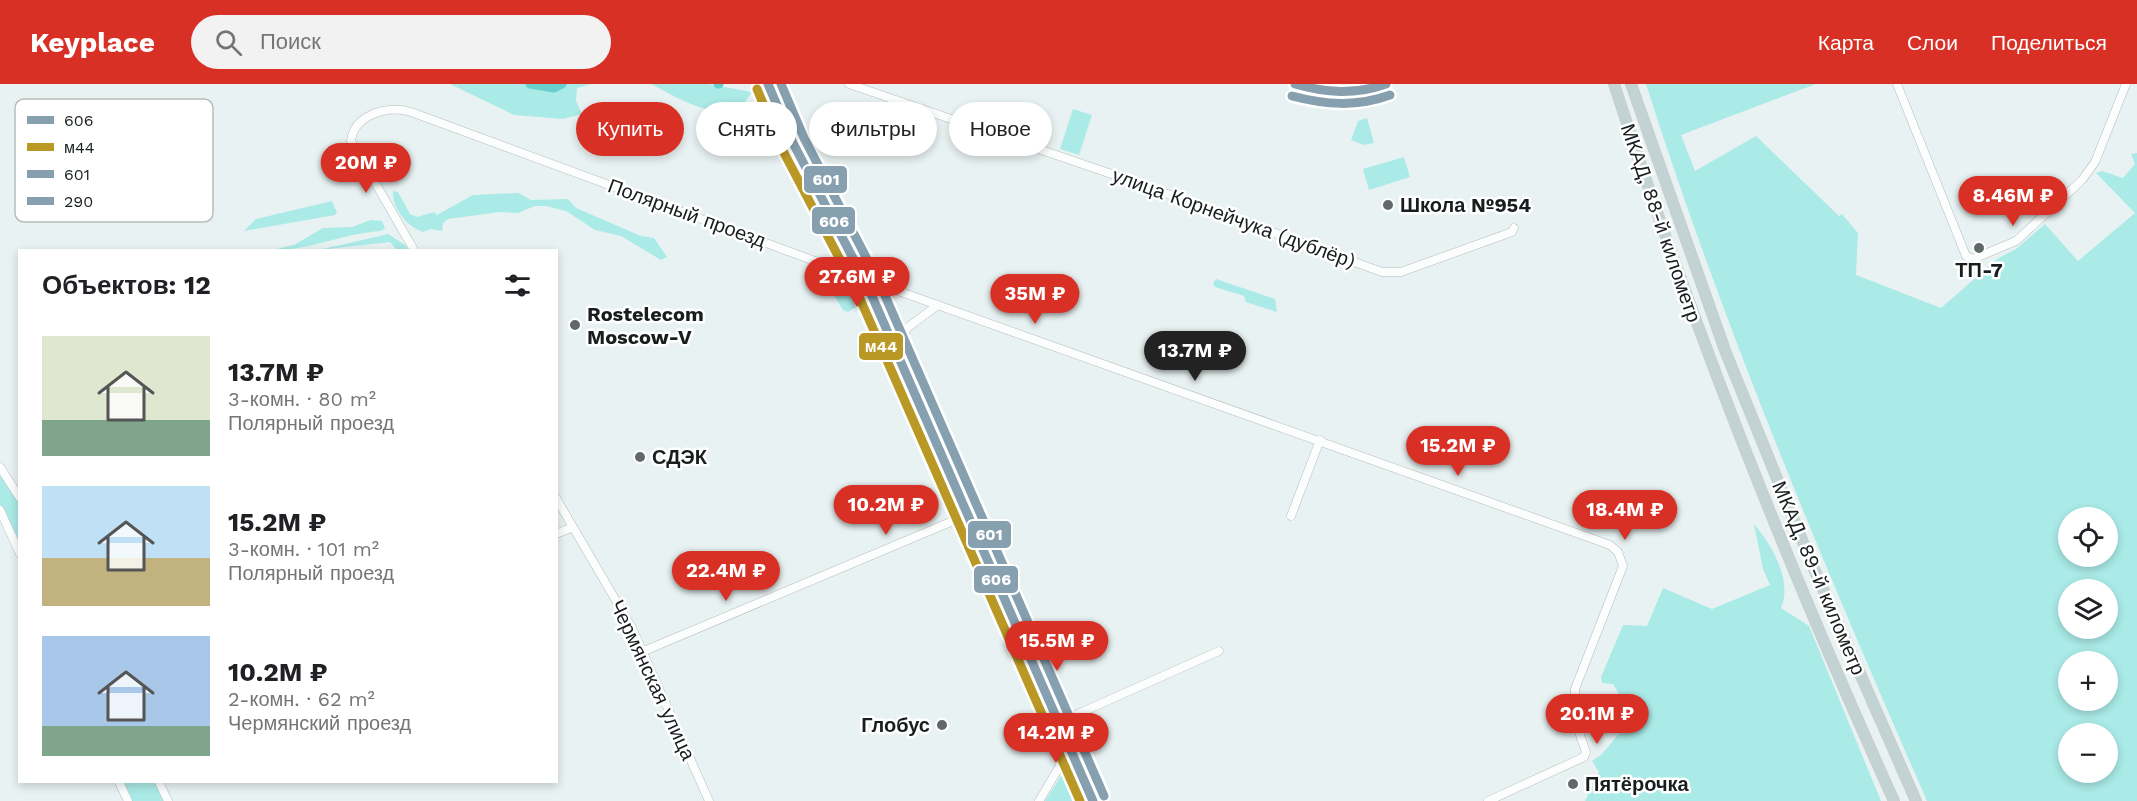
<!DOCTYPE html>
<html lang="ru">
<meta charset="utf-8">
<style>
:root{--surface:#fff;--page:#f2f2f2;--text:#202124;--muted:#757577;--accent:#d93025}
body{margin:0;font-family:"Work Sans",sans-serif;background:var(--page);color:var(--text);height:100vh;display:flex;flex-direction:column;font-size:22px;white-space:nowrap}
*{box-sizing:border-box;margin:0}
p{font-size:20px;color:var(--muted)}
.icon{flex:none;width:33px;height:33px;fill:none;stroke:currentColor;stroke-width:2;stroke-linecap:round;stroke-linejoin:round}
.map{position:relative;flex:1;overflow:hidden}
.drawer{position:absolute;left:18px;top:165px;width:540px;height:534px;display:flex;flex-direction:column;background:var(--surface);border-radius:0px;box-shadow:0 3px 9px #0003}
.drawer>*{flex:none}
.guide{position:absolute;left:576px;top:18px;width:570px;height:54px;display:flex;gap:12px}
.buttons{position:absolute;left:2058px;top:423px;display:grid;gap:12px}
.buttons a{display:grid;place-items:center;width:60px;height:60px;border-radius:50%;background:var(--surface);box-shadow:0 3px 9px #0003;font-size:30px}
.price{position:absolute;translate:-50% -51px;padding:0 14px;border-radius:21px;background:var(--accent);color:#fff;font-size:20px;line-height:39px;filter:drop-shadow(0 2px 3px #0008)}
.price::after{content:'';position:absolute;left:50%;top:36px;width:18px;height:14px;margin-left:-9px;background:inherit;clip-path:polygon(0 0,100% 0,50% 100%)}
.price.selected{background:#222;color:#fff}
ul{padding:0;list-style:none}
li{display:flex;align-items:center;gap:18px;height:150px;padding:0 24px}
li span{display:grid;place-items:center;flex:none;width:168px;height:120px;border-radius:0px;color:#555}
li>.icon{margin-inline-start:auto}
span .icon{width:72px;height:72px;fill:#fffc;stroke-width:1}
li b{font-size:26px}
h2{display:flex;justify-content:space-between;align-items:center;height:72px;padding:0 24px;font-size:26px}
.chip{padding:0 21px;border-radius:27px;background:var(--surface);box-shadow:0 3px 9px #0003;font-size:21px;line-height:54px}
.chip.selected{background:var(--accent);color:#fff}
header{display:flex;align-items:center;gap:36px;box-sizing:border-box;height:84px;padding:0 30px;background:var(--accent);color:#fff}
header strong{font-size:28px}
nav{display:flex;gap:33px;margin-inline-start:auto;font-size:21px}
.search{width:420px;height:54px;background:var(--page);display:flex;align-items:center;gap:15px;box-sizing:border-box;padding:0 21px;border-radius:33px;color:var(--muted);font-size:22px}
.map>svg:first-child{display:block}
.green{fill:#aaeae7;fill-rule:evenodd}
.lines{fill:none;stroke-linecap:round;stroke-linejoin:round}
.river{stroke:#68d0cc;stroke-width:9}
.minor-casing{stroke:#b4bcbb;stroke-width:9}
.major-casing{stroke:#c9cdcd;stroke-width:10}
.highway-casing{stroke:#c9cdcd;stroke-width:12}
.minor{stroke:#fcfdfd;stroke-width:8}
.major{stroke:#dae4e4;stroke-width:9}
.highway{stroke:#c3d3d3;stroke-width:10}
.bus-1-casing{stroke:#fff;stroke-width:14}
.bus-2-casing{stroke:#fff;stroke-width:14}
.bus-3-casing{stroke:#fff;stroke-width:14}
.bus-4-casing{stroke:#fff;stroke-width:14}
.bus-1{stroke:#86a0b0;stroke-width:9}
.bus-2{stroke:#b99825;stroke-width:9}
.bus-3{stroke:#86a0b0;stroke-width:9}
.bus-4{stroke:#86a0b0;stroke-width:9}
.poi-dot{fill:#616868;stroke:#fff;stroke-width:2}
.labels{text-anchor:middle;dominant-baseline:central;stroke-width:5;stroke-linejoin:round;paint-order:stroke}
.poi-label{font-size:20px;font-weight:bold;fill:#181e1e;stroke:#fff;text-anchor:start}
.street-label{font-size:20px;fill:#181e1e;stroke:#fff}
.key{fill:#fff;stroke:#babcbc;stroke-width:1.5}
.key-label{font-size:16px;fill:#181e1e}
.line-badge{stroke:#fff;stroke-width:2}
.badge-label{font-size:16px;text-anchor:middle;font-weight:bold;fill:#fff}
</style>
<header>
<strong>Keyplace</strong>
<div class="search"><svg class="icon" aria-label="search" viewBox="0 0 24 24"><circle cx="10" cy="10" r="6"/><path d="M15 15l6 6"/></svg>Поиск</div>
<nav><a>Карта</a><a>Слои</a><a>Поделиться</a></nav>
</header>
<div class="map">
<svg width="2137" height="717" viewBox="0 0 2137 717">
<rect width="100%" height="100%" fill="#e9f2f2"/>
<path class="green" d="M 450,0 L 591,0 L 577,4 L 576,17 L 582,30 L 563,35 L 514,31 Z
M 651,0 L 708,0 L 752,8 L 738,28 C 705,31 680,15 651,0 Z
M 1646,0 L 1816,0 L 1681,51 L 1695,87 L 1756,52 L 1839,132 L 1842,130 L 1858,149 L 1856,191 L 1941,224 L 1997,175 L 2016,165 L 2045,140 L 2078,177 L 2135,129 L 2096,89 L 2102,87 L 2123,94 L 2135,80 L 2131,70 L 2137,69 L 2137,717 L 1927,717 C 1824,482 1724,245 1646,0 ZM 2068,434 L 2108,434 L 2108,472 L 2068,472 ZM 2068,506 L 2108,506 L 2108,544 L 2068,544 ZM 2068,578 L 2108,578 L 2108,616 L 2068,616 ZM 2068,650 L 2108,650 L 2108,688 L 2068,688 Z
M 1073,25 L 1092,31 L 1079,71 L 1060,65 Z
M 1367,34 L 1374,59 L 1364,61 L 1351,56 L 1358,37 Z
M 1404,73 L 1410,93 L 1369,106 L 1363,85 Z
M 393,107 L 398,108 L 410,130 L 417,133 L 434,128 L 437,131 L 473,111 L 518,109 L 531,116 L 568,115 L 576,124 L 641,152 L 654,154 L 667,173 L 661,176 L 621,152 L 595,146 L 566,127 L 546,122 L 535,122 L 518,129 L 500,128 L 448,135 L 443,139 L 442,147 L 431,145 L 423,148 C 407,143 392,124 393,107 Z
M 332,117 L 337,129 L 335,131 L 244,147 L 256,135 Z
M 371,136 L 382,137 L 385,144 L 381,147 C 344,149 309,167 272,166 L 294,161 L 323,144 L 352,143 Z
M 388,150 L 405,161 L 408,166 L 397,166 L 390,158 L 319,166 Z
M 827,190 L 850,198 L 859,221 L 848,228 L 843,226 L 824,195 Z
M 1216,195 L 1275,215 L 1277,228 L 1246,218 L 1244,212 L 1215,203 L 1213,199 Z
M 0,391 L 19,420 L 19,463 L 0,421 Z
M 1754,440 C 1772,461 1793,497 1781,524 L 1809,542 L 1881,717 L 1585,717 L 1599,688 L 1592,677 L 1602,670 L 1633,633 L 1613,600 L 1602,599 L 1601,593 L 1623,541 L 1647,542 L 1663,504 L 1712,525 L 1770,501 L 1763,485 Z
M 1061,692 L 1065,693 L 1076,717 L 1045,717 Z
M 123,698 L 156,698 L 164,717 L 132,717 Z"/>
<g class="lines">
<path class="river" d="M 530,0 L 554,4 L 562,0
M 718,0 L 719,0"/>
<defs>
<path id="minor" d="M 849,0 L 1129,96 L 1382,188 L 1401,188 L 1512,148 L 1514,144
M 1295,0 C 1326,9 1355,13 1386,0
M 1897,0 L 1966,172 L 1973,175 L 2016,157 L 2082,96 L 2095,78 L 2126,0
M 414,166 L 351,57 C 354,30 389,21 411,28 L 831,183 L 1610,461 L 1618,468 L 1623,482 L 1575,605 L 1575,637 L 1586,668 L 1584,673 L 1488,717
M 900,262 L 907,244 L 938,221
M 0,383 L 20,414
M 556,414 L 632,544 L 709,717
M 0,426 L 20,470
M 1291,432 L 1320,356
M 556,450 L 573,443
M 644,567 L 972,429
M 1053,641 L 1219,567
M 119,698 L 128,717
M 159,698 L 168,717
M 1039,717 L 1061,680 L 1064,666"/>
<path id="major" d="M 764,0 L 790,61 L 849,173 L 1086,717
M 771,0 L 797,59 L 869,195 L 1100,717"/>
<path id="highway" d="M 1614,0 C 1693,244 1788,483 1894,717
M 1631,0 L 1726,269 L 1811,478 L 1916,717"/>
</defs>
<use href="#minor" class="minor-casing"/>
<use href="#major" class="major-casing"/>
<use href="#highway" class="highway-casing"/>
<use href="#minor" class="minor"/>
<use href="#major" class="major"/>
<use href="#highway" class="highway"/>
<defs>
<path id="bus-1" d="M 768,0 L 793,59 L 868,203 L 1093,717
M 1295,0 C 1326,9 1355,11 1386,0"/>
<path id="bus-2" d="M 757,5 L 782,65 L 857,208 L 1080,717"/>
<path id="bus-3" d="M 781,0 L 804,54 L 879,198 L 1104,712"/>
<path id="bus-4" d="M 1292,12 C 1326,21 1357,23 1390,11"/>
</defs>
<use href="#bus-1" class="bus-1-casing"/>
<use href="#bus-2" class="bus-2-casing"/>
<use href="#bus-3" class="bus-3-casing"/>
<use href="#bus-4" class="bus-4-casing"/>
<use href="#bus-1" class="bus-1"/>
<use href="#bus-2" class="bus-2"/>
<use href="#bus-3" class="bus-3"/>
<use href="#bus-4" class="bus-4"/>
</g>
<g class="poi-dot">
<circle cx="1388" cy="121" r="6"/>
<circle cx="1979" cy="164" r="6"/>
<circle cx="575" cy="241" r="6"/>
<circle cx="640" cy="373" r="6"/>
<circle cx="942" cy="641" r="6"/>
<circle cx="1573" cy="700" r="6"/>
</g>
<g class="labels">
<g class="poi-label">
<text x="1400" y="121">Школа №954</text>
<text x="1979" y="186" text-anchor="middle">ТП-7</text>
<text x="587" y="230">Rostelecom<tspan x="587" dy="23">Moscow-V</tspan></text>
<text x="652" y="373">СДЭК</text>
<text x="930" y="641" text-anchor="end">Глобус</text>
<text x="1585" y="700">Пятёрочка</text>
</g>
<g class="street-label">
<text transform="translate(687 129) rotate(20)">Полярный проезд</text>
<text transform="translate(1234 134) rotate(20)">улица Корнейчука (дублёр)</text>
<text transform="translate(1661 139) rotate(71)">МКАД, 88-й километр</text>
<text transform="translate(1819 494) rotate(67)">МКАД, 89-й километр</text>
<text transform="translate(653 596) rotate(65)">Чермянская улица</text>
</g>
</g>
<rect x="15" y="15" width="198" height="123" rx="9" class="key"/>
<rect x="27" y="32" width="27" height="8" fill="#86a0b0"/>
<rect x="27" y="59" width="27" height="8" fill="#b99825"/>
<rect x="27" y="86" width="27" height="8" fill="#86a0b0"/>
<rect x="27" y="113" width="27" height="8" fill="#86a0b0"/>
<g class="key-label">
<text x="64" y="42">606</text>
<text x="64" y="69">м44</text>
<text x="64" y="96">601</text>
<text x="64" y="123">290</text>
</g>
<g class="line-badge">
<rect x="803" y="81" width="45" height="29" rx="6" fill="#86a0b0"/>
<rect x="811" y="122" width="45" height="29" rx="6" fill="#86a0b0"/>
<rect x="858" y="248" width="46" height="29" rx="6" fill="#b99825"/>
<rect x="967" y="436" width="45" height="29" rx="6" fill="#86a0b0"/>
<rect x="973" y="481" width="46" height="29" rx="6" fill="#86a0b0"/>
</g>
<g class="badge-label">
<text x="826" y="101">601</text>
<text x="834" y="143">606</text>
<text x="881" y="268">м44</text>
<text x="989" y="456">601</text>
<text x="996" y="501">606</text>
</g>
</svg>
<div class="buttons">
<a><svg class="icon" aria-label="locate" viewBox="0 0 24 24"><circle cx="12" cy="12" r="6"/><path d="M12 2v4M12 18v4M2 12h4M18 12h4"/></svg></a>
<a><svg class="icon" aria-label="layers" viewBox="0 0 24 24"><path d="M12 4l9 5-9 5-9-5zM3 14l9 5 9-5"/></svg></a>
<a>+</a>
<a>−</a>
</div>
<b class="price" style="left:366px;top:110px">20M ₽</b>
<b class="price" style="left:2013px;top:143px">8.46M ₽</b>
<b class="price" style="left:857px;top:224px">27.6M ₽</b>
<b class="price" style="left:1035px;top:241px">35M ₽</b>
<b class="price selected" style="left:1195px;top:298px">13.7M ₽</b>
<b class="price" style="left:1458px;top:393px">15.2M ₽</b>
<b class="price" style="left:886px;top:452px">10.2M ₽</b>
<b class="price" style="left:1625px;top:457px">18.4M ₽</b>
<b class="price" style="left:726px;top:518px">22.4M ₽</b>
<b class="price" style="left:1057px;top:588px">15.5M ₽</b>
<b class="price" style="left:1597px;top:661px">20.1M ₽</b>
<b class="price" style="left:1056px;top:680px">14.2M ₽</b>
<div class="guide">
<a class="chip selected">Купить</a>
<a class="chip">Снять</a>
<a class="chip">Фильтры</a>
<a class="chip">Новое</a>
</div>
<section class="drawer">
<h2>Объектов: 12<svg class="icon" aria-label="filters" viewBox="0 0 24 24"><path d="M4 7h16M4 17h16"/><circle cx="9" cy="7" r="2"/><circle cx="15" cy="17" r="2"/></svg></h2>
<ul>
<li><span style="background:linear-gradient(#dfe7d0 70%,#7fa58c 0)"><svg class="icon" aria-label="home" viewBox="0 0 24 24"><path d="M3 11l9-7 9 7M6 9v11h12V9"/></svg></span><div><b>13.7M ₽</b><p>3-комн. · 80 m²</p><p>Полярный проезд</p></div></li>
<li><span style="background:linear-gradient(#bfe0f5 60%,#c2b280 0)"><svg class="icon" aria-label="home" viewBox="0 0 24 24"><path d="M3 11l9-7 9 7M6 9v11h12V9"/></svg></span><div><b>15.2M ₽</b><p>3-комн. · 101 m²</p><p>Полярный проезд</p></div></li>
<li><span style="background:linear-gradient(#a9c7e8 75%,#7fa58c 0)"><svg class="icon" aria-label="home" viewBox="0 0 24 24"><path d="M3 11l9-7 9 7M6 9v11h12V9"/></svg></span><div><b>10.2M ₽</b><p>2-комн. · 62 m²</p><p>Чермянский проезд</p></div></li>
</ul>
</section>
</div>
